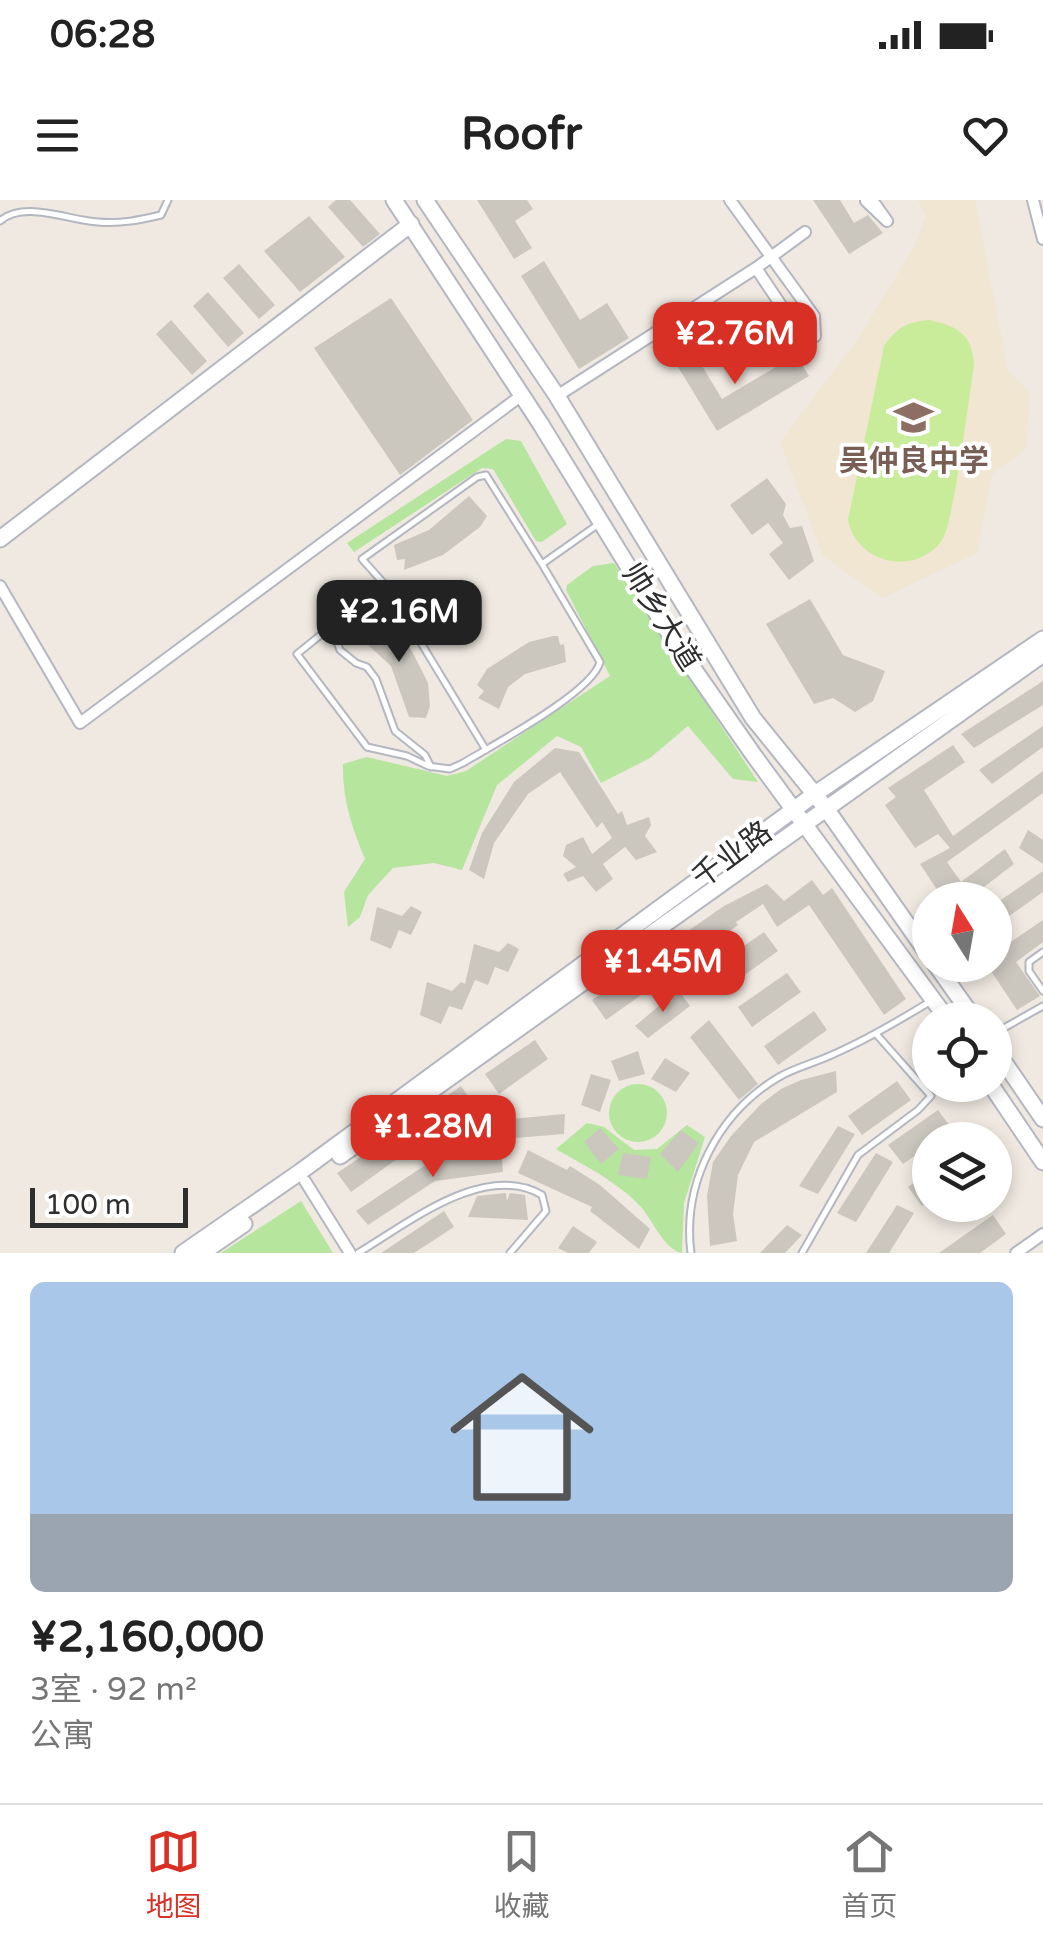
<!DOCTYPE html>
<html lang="zh">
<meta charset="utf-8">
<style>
:root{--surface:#fff;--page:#f6f6f6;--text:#222;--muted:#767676;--line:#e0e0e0;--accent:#d93025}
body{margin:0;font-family:"Varela Round","Noto Sans SC",sans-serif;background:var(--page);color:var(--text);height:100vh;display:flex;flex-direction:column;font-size:38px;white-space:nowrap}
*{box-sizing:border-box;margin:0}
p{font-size:32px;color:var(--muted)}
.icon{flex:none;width:55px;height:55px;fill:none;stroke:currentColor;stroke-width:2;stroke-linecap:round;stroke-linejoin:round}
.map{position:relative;height:1053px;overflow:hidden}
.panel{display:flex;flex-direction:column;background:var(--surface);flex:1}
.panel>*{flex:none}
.needle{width:65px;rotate:349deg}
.buttons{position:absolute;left:912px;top:682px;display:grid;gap:20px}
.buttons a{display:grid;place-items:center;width:100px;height:100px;border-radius:50%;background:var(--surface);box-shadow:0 5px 15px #0003;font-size:50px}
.scale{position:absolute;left:30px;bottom:25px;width:158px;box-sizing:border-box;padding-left:10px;border:5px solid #2e2e2e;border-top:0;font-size:28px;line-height:35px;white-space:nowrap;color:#2e2e2e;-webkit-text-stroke:8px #fff;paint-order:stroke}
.price{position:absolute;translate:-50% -85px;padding:0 22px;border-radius:20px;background:var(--accent);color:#fff;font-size:32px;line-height:65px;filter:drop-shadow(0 2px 5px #0008)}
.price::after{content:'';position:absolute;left:50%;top:60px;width:30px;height:22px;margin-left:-15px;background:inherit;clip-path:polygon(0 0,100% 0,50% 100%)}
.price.active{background:#222;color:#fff}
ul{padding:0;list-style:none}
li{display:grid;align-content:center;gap:20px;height:530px;padding:0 30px}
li+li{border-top:2px solid var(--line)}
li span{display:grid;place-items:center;height:310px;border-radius:15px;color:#555}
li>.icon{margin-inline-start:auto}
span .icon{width:180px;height:180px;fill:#fffc;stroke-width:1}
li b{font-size:42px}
.status{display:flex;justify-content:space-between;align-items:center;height:70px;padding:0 50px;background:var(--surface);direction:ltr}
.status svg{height:28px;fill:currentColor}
header{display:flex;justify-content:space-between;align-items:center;height:130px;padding:0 30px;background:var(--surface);font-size:45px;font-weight:800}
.tab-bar{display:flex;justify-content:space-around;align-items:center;height:140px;border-top:2px solid var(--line);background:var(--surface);font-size:28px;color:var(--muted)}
.tab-bar a{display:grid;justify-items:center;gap:5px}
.tab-bar .active{color:var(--accent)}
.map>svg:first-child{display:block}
.education{fill:#f0e6d1}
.green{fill:#b6e59e}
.pitch{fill:#c9ec9a}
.building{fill:#cbc7bf}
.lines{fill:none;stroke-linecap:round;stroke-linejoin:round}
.lane-casing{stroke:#b4b7c1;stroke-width:9}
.street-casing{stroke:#b4b7c1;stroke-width:14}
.secondary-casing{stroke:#b4b7c1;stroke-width:19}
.lane{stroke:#fff;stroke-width:5}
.street{stroke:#fff;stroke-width:10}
.secondary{stroke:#fff;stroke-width:15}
.labels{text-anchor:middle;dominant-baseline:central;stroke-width:8;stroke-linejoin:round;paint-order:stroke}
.education-label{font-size:30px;font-weight:bold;fill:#785e54;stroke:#fff}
.street-label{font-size:30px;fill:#2e2e2e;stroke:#fff}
</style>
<div class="status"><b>06:28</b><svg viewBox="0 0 49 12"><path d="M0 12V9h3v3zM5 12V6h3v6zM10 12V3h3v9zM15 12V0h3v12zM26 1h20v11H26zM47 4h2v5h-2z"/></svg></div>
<header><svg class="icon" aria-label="menu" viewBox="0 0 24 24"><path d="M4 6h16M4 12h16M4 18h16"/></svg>Roofr<svg class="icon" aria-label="heart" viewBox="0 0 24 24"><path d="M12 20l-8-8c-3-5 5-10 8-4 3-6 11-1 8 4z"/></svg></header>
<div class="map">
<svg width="1043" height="1053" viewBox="0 0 1043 1053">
<rect width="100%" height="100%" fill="#efe9e1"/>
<path class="education" d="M 918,0 L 975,0 L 1008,171 L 1030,193 L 1026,249 L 992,275 L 977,353 L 883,398 L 823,356 L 780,242 L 858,139 L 914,47 L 926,16 Z"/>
<path class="green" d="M 506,239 L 521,241 L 567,324 L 542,342 L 536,341 L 493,269 L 482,268 L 354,352 L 347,343 Z
M 614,363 L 758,582 L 733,579 L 688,526 L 650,558 L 601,583 L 581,547 L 557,536 L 497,585 L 462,670 L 434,663 L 393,668 L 368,695 L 360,717 L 348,727 L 344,692 L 365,659 C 352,628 342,598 343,564 L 367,557 L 447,576 L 466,571 L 610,476 L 566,390 L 567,385 L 593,366 Z
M609 913a29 29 0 1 1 58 0a29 29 0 1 1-58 0Z
M 587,923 L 604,927 L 634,950 L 657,949 L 687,925 L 705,937 L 684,1003 L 682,1053 C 664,1049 653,1021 641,1007 C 618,982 585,966 556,949 Z
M 301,1001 L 333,1053 L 221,1053 Z"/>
<path class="pitch" d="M 929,120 C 958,126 973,135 974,166 C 969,195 954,323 942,340 C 916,377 857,364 848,320 L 884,146 C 897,128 906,122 929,120 Z"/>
<path class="building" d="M 336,0 L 350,0 L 380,34 L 363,47 L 328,7 Z
M 477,0 L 527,0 L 533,9 L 515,21 L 532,48 L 514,59 Z
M 813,0 L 840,0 L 854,23 L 868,15 L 883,33 L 849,54 Z
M 309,16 L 345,57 L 300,92 L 264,51 Z
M 544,61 L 580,120 L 607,103 L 629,138 L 579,169 L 521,76 Z
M 239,64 L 275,105 L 259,119 L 223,78 Z
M 208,92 L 244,133 L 228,147 L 193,106 Z
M 391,98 L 473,220 L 400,275 L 314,148 Z
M 171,120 L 207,161 L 192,175 L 156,134 Z
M 687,141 L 722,199 L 796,155 L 809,176 L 717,231 L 669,152 Z
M 767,278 L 786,304 L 783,315 L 790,328 L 802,326 L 814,361 L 789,380 L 769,354 L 783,343 L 768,323 L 752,335 L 730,305 Z
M 469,296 L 487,316 L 480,327 L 443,355 L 404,370 L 405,359 L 397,360 L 394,345 L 429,330 Z
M 810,399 L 843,455 L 885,471 L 873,501 L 855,512 L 833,498 L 814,504 L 766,424 Z
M 374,417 L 406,441 L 415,457 L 428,483 L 430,506 L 426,518 L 409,517 L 391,466 L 366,443 L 354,438 L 365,420 Z
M 553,436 L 558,436 L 560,445 L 564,444 L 566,462 L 525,474 L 508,487 L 499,509 L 478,498 L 484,491 L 477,485 L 487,469 L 529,442 Z
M 1043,481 L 1043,505 L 974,548 L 961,534 Z
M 1043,526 L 1043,547 L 992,584 L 979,570 Z
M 953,545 L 965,562 L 924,590 L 953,636 L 1043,571 L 1043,593 L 947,662 L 961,682 L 1005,649 L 1014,664 L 967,700 L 944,700 L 920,664 L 950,648 L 938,634 L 915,648 L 885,605 L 896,597 L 888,588 Z
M 555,548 L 579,552 L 618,614 L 622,611 L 627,625 L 649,617 L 651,625 L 645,636 L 657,652 L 636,660 L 625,647 L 603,664 L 613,679 L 596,692 L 583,676 L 568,682 L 563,674 L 576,667 L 563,656 L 566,645 L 583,637 L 592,654 L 612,638 L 602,622 L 597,628 L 560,572 L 528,594 L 494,643 L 484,679 L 469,670 L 482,633 L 514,582 Z
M 1028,630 L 1043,640 L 1043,664 L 1019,648 Z
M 1043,671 L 1043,692 L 995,726 L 995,704 Z
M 812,680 L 823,695 L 832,688 L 906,799 L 884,815 L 809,705 L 777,727 L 763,704 L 736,722 L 738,725 L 689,760 L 675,740 L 724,706 L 767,684 L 784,701 Z
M 411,706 L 422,712 L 411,735 L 399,730 L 391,749 L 370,740 L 377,707 L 402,716 Z
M 1043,720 L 1043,742 L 1016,762 L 1040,796 L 1017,810 L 987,765 L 995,765 L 995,731 L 1005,746 Z
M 764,732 L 778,751 L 729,786 L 715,766 Z
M 508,743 L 519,749 L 508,772 L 495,767 L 488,785 L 475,780 L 462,810 L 449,806 L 441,824 L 420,815 L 427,782 L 452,791 L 461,782 L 465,784 L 474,744 L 499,752 Z
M 642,766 L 655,785 L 606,820 L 592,800 Z
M 787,773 L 801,792 L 752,827 L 738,807 Z
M 678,790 L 690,806 L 648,838 L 635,826 Z
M 814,811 L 827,830 L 778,865 L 764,846 Z
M 709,820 L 758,884 L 739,900 L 690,837 Z
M 535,840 L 548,859 L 499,894 L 485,874 Z
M 638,851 L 645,874 L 619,881 L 611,861 Z
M 665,858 L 690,873 L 676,892 L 651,879 Z
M 836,871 L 837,892 L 754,942 L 738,975 L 733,1014 L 737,1041 L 710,1046 L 707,996 L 713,962 L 731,936 L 761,904 L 781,889 L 801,880 Z
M 591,874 L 611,880 L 600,912 L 581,905 Z
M 897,881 L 911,900 L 862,935 L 848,916 Z
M 461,886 L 475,906 L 426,940 L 411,921 Z
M 938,910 L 952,929 L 937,940 L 930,940 L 930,945 L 903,964 L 888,945 Z
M 565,914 L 564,934 L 500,939 L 500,920 Z
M 838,926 L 855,934 L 818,994 L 799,986 Z
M 600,928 L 619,949 L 601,964 L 584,942 Z
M 681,930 L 699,943 L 678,972 L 660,954 Z
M 398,932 L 411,949 L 351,992 L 337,973 Z
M 501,948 L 503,972 L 435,981 L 368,1025 L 356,1011 L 430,962 Z
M 528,950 L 567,970 L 570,966 L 600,985 L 650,1029 L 639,1049 L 590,1011 L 592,1007 L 518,973 Z
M 623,953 L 651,957 L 647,979 L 618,975 Z
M 876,953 L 893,962 L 856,1022 L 837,1013 Z
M 930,971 L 930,1001 L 922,1006 L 908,987 Z
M 506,993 L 507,1001 L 510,993 L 525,995 L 528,1020 L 468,1017 L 477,996 Z
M 897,1005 L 914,1013 L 889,1053 L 866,1053 Z
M 444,1011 L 454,1027 L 414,1053 L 381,1053 Z
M 993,1015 L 1006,1034 L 980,1053 L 939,1053 Z
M 787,1025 L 802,1035 L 785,1053 L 760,1053 Z
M 573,1026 L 597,1042 L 589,1053 L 568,1053 L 558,1048 Z"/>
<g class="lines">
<defs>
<path id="lane" d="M 0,21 C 24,0 67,20 98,22 C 121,24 140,20 161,15 L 168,0
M 542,364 L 486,275 L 477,277 L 362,359 L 387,387 L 359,404 L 297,454 L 367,547 L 407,556 L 428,566 L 450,569 L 463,563 C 493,545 593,492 600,462 L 542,364 L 600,323
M 387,387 L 486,550
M 331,426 L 340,450 L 356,463 L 367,467 L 376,479 L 395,531 L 425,555 L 431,567
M 1043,752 L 1029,762 L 1029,771 L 1043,791
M 995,833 L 1043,806
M 358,1053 C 407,1024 484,961 542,995 L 546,1011 L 510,1053
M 691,1053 C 682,983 718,913 779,877 C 796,867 818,862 836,853 C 870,838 900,820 931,801
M 802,1053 L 858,955 L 918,910 L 931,896 L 877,835"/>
<path id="street" d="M 730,0 L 814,116 L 815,136 L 803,138 L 756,68
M 1033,0 L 1043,39
M 866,1 L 887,21 L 872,0
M 557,196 L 756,68 L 805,32
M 0,386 L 80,523 L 522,195
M 305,981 L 350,1053
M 1016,1053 L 1043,1034"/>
<path id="secondary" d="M 394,0 L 540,223 L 674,441 L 755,557 L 948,820
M 425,0 L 557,196 L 753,518 L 825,607 L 930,757
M 0,339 L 411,24
M 936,765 L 975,820
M 995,849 L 1043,919
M 991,885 L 1043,962
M 340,956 L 1043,454
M 183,1053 L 300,972 L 815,594 L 1043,439
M 202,1053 L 244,1024"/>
</defs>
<use href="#lane" class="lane-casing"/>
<use href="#street" class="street-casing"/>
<use href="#secondary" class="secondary-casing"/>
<use href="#lane" class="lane"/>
<use href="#street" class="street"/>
<use href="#secondary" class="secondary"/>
</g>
<defs>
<symbol id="school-bare" viewBox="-9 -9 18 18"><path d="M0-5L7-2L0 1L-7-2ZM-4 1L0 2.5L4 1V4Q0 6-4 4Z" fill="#8d6e63" stroke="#fff" stroke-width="2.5" paint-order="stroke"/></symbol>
</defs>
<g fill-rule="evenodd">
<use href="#school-bare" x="886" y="190" width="55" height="55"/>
</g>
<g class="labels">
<g class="education-label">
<text x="914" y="261">吴仲良中学</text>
</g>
<g class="street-label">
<text transform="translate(661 417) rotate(58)">帅乡大道</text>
<text transform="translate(732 655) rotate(-36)">千业路</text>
</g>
</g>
</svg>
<div class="buttons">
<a><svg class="needle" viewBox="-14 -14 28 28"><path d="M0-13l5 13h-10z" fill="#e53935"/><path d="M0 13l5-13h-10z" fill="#767676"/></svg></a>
<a><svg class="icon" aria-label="locate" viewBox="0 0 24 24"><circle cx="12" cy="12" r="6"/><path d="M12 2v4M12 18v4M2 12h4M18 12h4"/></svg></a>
<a><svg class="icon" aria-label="layers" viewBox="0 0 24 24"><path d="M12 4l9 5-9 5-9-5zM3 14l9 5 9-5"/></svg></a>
</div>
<div class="scale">100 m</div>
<b class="price" style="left:735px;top:187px">¥2.76M</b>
<b class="price active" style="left:399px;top:465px">¥2.16M</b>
<b class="price" style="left:663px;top:815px">¥1.45M</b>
<b class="price" style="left:433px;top:980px">¥1.28M</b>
</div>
<section class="panel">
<ul>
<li><span style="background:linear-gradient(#a9c7e8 75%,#9aa5b1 0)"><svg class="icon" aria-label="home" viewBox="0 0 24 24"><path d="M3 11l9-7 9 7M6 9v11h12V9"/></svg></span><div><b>¥2,160,000</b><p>3室 · 92 m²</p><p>公寓</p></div></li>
</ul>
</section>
<nav class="tab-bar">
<a class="active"><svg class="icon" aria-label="map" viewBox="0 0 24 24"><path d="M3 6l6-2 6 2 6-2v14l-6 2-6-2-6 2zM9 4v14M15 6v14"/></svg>地图</a>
<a><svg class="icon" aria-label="saved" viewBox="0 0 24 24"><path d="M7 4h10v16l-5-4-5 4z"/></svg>收藏</a>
<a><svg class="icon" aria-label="home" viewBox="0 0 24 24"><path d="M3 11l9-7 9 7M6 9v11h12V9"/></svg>首页</a>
</nav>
